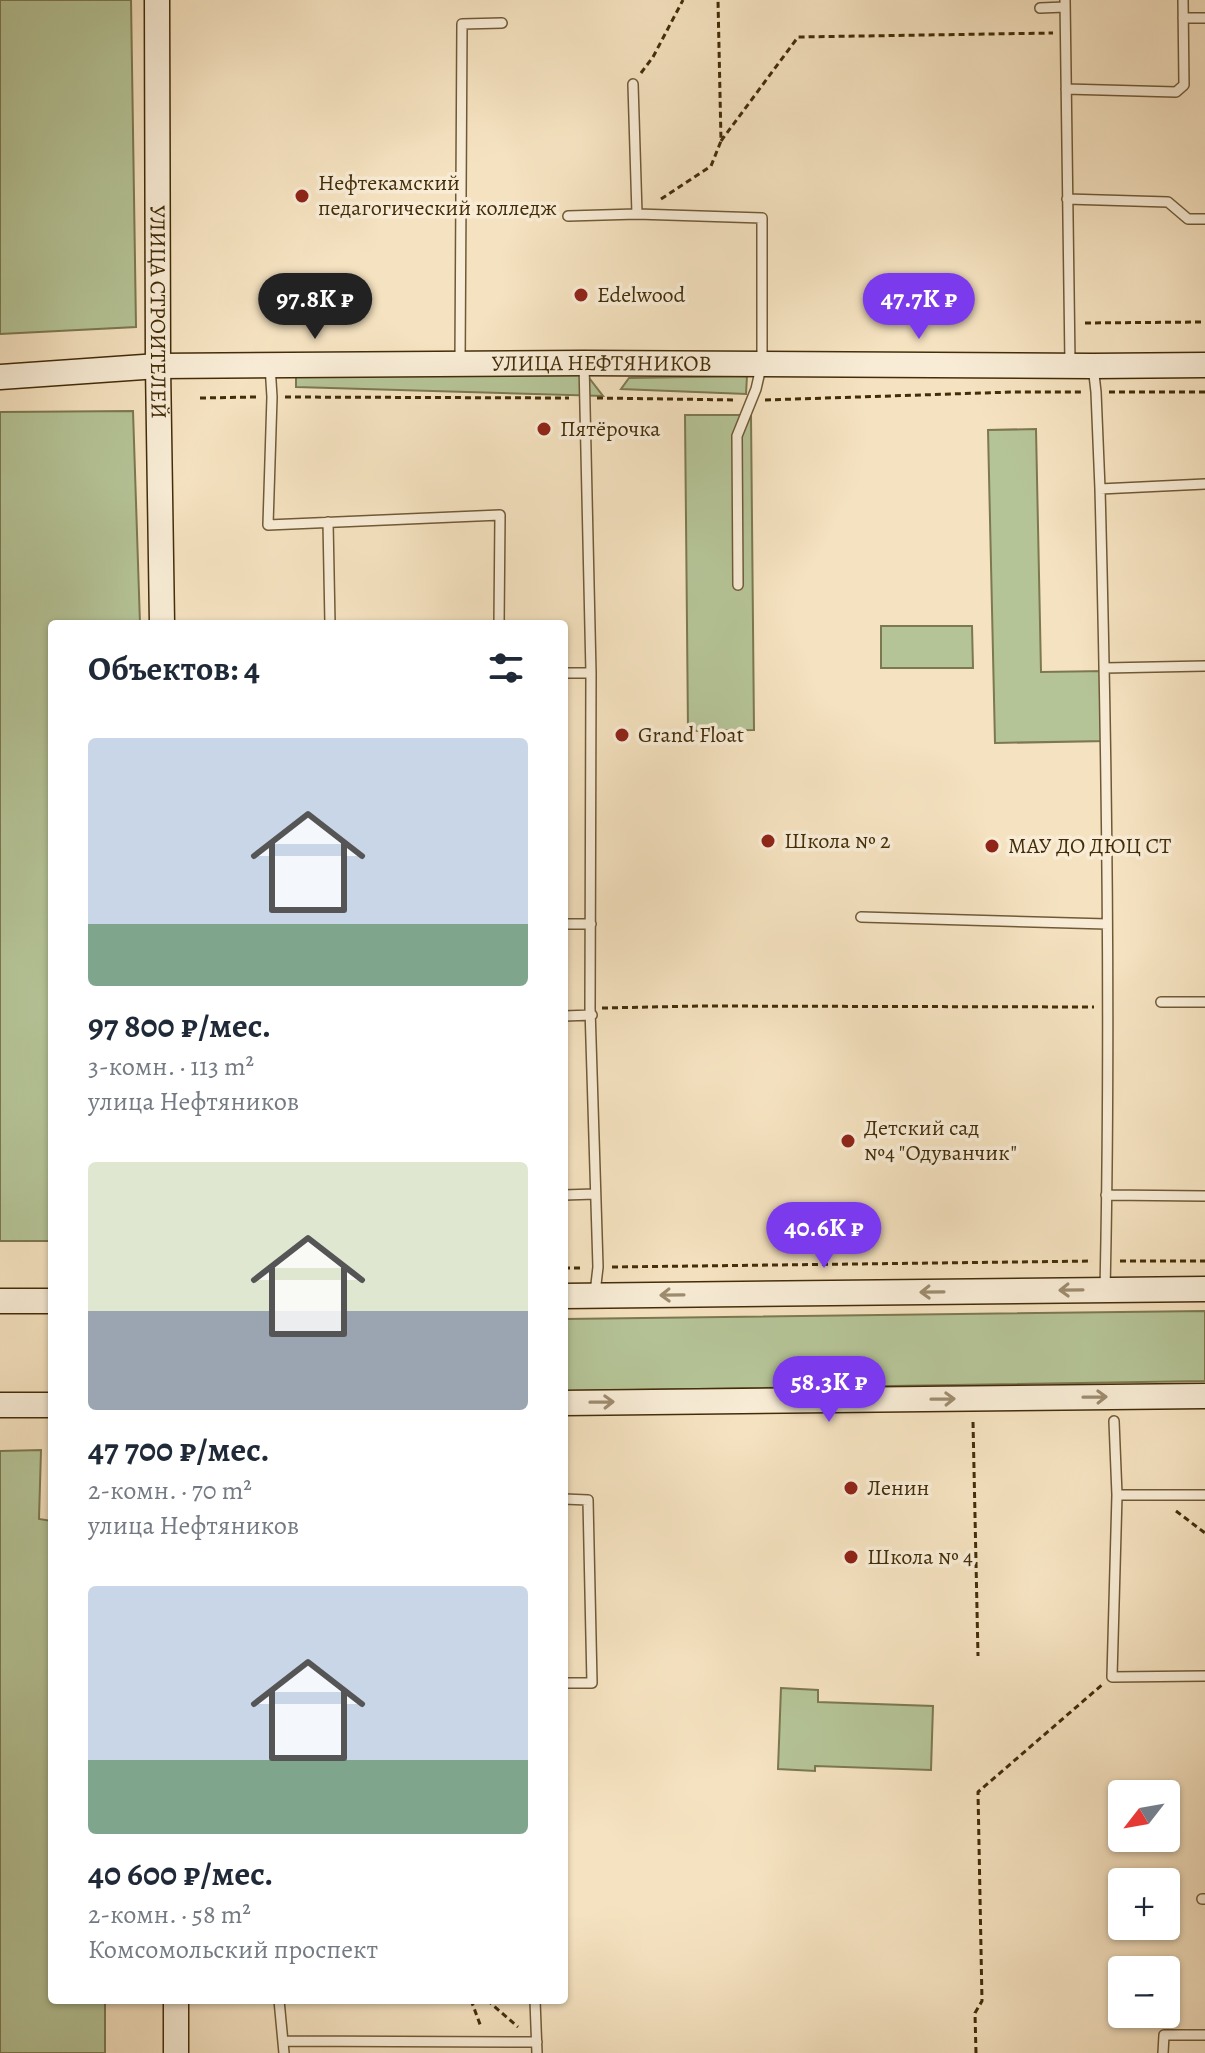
<!DOCTYPE html>
<html lang="ru">
<meta charset="utf-8">
<style>
:root{--surface:#fff;--page:#f2f2f3;--text:#1f2937;--muted:#747a83;--accent:#7c3aed}
body{margin:0;font-family:Alegreya,serif;background:var(--page);color:var(--text);height:100vh;display:flex;flex-direction:column;font-size:30px;white-space:nowrap}
*{box-sizing:border-box;margin:0}
p{font-size:26px;color:var(--muted)}
.icon{flex:none;width:44px;height:44px;fill:none;stroke:currentColor;stroke-width:2;stroke-linecap:round;stroke-linejoin:round}
.map{position:relative;flex:1;overflow:hidden}
.side{position:absolute;left:48px;top:620px;width:520px;height:1384px;display:flex;flex-direction:column;background:var(--surface);border-radius:8px;box-shadow:0 2px 6px #0004}
.side>*{flex:none}
.needle{width:52px;rotate:239deg}
.buttons{position:absolute;left:1108px;top:1780px;display:grid;gap:16px}
.buttons a{display:grid;place-items:center;width:72px;height:72px;border-radius:8px;background:var(--surface);box-shadow:0 2px 6px #0004;font-size:40px}
.price{position:absolute;translate:-50% -68px;padding:0 18px;border-radius:28px;background:var(--accent);color:#fff;font-size:26px;line-height:52px;filter:drop-shadow(0 2px 4px #0008)}
.price::after{content:'';position:absolute;left:50%;top:48px;width:24px;height:18px;margin-left:-12px;background:inherit;clip-path:polygon(0 0,100% 0,50% 100%)}
.price.selected{background:#222;color:#fff}
ul{padding:0;list-style:none}
li{display:grid;align-content:center;gap:16px;height:424px;padding:0 40px}
li span{display:grid;place-items:center;height:248px;border-radius:8px;color:#555}
li>.icon{margin-inline-start:auto}
span .icon{width:144px;height:144px;fill:#fffc;stroke-width:1}
li b{font-size:34px}
h2{display:flex;justify-content:space-between;align-items:center;height:96px;padding:0 40px;font-size:34px}
.map>svg:first-child{display:block}
.green{fill:#b5c497;stroke:#7c7850;stroke-width:2}
.lines{fill:none;stroke-linecap:round;stroke-linejoin:round}
.lane-casing{stroke:#705a36;stroke-width:12}
.secondary-casing{stroke:#432d08;stroke-width:27}
.path{stroke:#432d08;stroke-width:3;stroke-dasharray:6 4;stroke-linecap:butt}
.lane{stroke:#f8ecd6;stroke-width:9}
.secondary{stroke:#f8ecd6;stroke-width:24}
.oneway{stroke:#9e8c6f}
.poi-dot{fill:#8f2418;stroke:#f8ecd6;stroke-width:3}
.labels{text-anchor:middle;dominant-baseline:central;stroke-width:7;stroke-linejoin:round;paint-order:stroke}
.poi-label{font-size:22px;fill:#432d08;stroke:#f8ecd6;text-anchor:start}
.street-label{font-size:22px;fill:#432d08;stroke:#f8ecd6}
</style>
<div class="map">
<svg width="1205" height="2053" viewBox="0 0 1205 2053">
<rect width="100%" height="100%" fill="#f5e2c0"/>
<filter id="stains"><feTurbulence type="fractalNoise" baseFrequency=".0025" numOctaves="4"/><feColorMatrix values="0 0 0 0 .2 0 0 0 0 .09 0 0 0 0 .02 0 0 0 .5 -.17"/></filter>
<radialGradient id="worn" r=".72"><stop offset=".6" stop-color="#630" stop-opacity="0"/><stop offset="1" stop-color="#630" stop-opacity=".3"/></radialGradient>
<path class="green" d="M 0,0 L 131,0 L 136,327 L 0,334 Z
M 583,370 L 603,396 L 296,387 L 296,371 Z
M 747,376 L 746,394 L 621,389 L 629,378 Z
M 133,411 L 140,624 L 52,624 L 52,1241 L 0,1241 L 0,412 Z
M 685,415 L 751,415 L 754,730 L 688,731 Z
M 1036,429 L 1041,672 L 1105,671 L 1107,741 L 995,743 L 988,430 Z
M 881,626 L 972,626 L 973,668 L 881,668 Z
M 1205,1311 L 1205,1381 L 564,1391 L 564,1319 Z
M 41,1450 L 39,1519 L 52,1521 L 52,2000 L 105,2000 L 105,2053 L 0,2053 L 0,1451 Z
M 781,1688 L 818,1690 L 818,1702 L 933,1706 L 931,1770 L 815,1766 L 815,1771 L 778,1769 Z"/>
<g class="lines">
<defs>
<path id="lane" d="M 1065,0 L 1070,363
M 1040,8 L 1065,7
M 1183,18 L 1205,18
M 633,84 L 637,214
M 1066,89 L 1176,92 L 1184,85 L 1183,0
M 1067,199 L 1168,202 L 1188,219 L 1205,219
M 568,216 L 637,214 L 762,218 L 762,363 L 756,389 L 737,436 L 738,585
M 584,363 L 591,673
M 460,364 L 462,24 L 502,23
M 270,365 L 272,397 L 268,525 L 500,515 L 499,624
M 1093,366 L 1096,392 L 1100,489 L 1205,484
M 1100,489 C 1107,756 1111,1023 1105,1289
M 328,522 L 330,624
M 1105,668 L 1205,666
M 564,673 L 591,673 L 590,1008 L 598,1267 L 595,1293
M 861,917 L 1107,924
M 564,924 L 591,924
M 1161,1002 L 1205,1002
M 564,1016 L 592,1015
M 564,1195 L 595,1194
M 1106,1195 L 1205,1196
M 1114,1421 L 1117,1495 L 1112,1677 L 1205,1676
M 1117,1495 L 1205,1495
M 564,1499 L 588,1500 L 592,1683 L 564,1683
M 1202,1899 L 1205,1899
M 279,2000 L 284,2053
M 535,2000 L 537,2053
M 284,2041 L 537,2042
M 1163,2053 L 1164,2035 L 1205,2035"/>
<g id="secondary">
<path id="s1" d="M 157,0 L 158,366 L 162,624"/>
<path id="s2" d="M 0,377 L 158,366 L 584,363 L 1093,366 L 1205,365"/>
<path d="M 564,1296 L 1205,1289"/>
<path d="M 0,1301 L 52,1301"/>
<path d="M 564,1403 L 1205,1396"/>
<path d="M 0,1405 L 52,1405"/>
<path d="M 176,2000 L 176,2053"/>
</g>
</defs>
<use href="#lane" class="lane-casing"/>
<use href="#secondary" class="secondary-casing"/>
<path class="path" d="M 641,73 L 653,57 L 683,0
M 721,141 L 798,37 L 1053,33
M 661,199 L 711,166 L 721,141 L 718,0
M 1085,323 L 1205,322
M 1109,392 L 1205,392
M 285,397 L 569,398
M 200,398 L 257,397
M 597,398 L 737,400
M 765,400 L 1013,392 L 1081,392
M 602,1008 L 699,1006 L 1094,1007
M 1120,1261 L 1205,1261
M 612,1267 L 1092,1261
M 564,1268 L 584,1268
M 973,1422 L 978,1656
M 1176,1511 L 1205,1533
M 471,2000 L 481,2027
M 487,2000 L 518,2027
M 976,2053 L 975,2013 L 982,2001 L 978,1792 L 1103,1684"/>
<use href="#lane" class="lane"/>
<use href="#secondary" class="secondary"/>
</g>
<defs><path id="oneway-shaft" d="M-6 0H5M1.5-3L5.5 0L1.5 3" fill="none" stroke-width="1.6" stroke-linecap="round" stroke-linejoin="round" transform="scale(2)"/></defs>
<g class="oneway">
<use href="#oneway-shaft" transform="translate(1071 1290) rotate(179)"/>
<use href="#oneway-shaft" transform="translate(932 1292) rotate(179)"/>
<use href="#oneway-shaft" transform="translate(672 1295) rotate(179)"/>
<use href="#oneway-shaft" transform="translate(1095 1397) rotate(-1)"/>
<use href="#oneway-shaft" transform="translate(943 1399) rotate(-1)"/>
<use href="#oneway-shaft" transform="translate(602 1402) rotate(-1)"/>
</g>
<g class="poi-dot">
<circle cx="302" cy="196" r="8"/>
<circle cx="581" cy="295" r="8"/>
<circle cx="544" cy="429" r="8"/>
<circle cx="622" cy="735" r="8"/>
<circle cx="768" cy="841" r="8"/>
<circle cx="992" cy="846" r="8"/>
<circle cx="848" cy="1141" r="8"/>
<circle cx="851" cy="1488" r="8"/>
<circle cx="851" cy="1557" r="8"/>
</g>
<g class="labels">
<g class="poi-label">
<text x="318" y="183">Нефтекамский<tspan x="318" dy="25">педагогический колледж</tspan></text>
<text x="597" y="295">Edelwood</text>
<text x="560" y="429">Пятёрочка</text>
<text x="638" y="735">Grand Float</text>
<text x="784" y="841">Школа № 2</text>
<text x="1008" y="846">МАУ ДО ДЮЦ СТ</text>
<text x="864" y="1128">Детский сад<tspan x="864" dy="25">№4 "Одуванчик"</tspan></text>
<text x="867" y="1488">Ленин</text>
<text x="867" y="1557">Школа № 4</text>
</g>
<g class="street-label">
<text stroke="none"><textPath href="#s1" startOffset="312">УЛИЦА СТРОИТЕЛЕЙ</textPath></text>
<text stroke="none"><textPath href="#s2" startOffset="602">УЛИЦА НЕФТЯНИКОВ</textPath></text>
</g>
</g>
<rect width="100%" height="100%" filter="url(#stains)"/>
<rect width="100%" height="100%" fill="url(#worn)"/>
</svg>
<div class="buttons">
<a><svg class="needle" viewBox="-14 -14 28 28"><path d="M0-13l5 13h-10z" fill="#e53935"/><path d="M0 13l5-13h-10z" fill="#747a83"/></svg></a>
<a>+</a>
<a>−</a>
</div>
<b class="price selected" style="left:315px;top:341px">97.8K ₽</b>
<b class="price" style="left:919px;top:341px">47.7K ₽</b>
<b class="price" style="left:824px;top:1270px">40.6K ₽</b>
<b class="price" style="left:829px;top:1424px">58.3K ₽</b>
<section class="side">
<h2>Объектов: 4<svg class="icon" aria-label="filters" viewBox="0 0 24 24"><path d="M4 7h16M4 17h16"/><circle cx="9" cy="7" r="2"/><circle cx="15" cy="17" r="2"/></svg></h2>
<ul>
<li><span style="background:linear-gradient(#c9d6e8 75%,#7fa58c 0)"><svg class="icon" aria-label="home" viewBox="0 0 24 24"><path d="M3 11l9-7 9 7M6 9v11h12V9"/></svg></span><div><b>97 800 ₽/мес.</b><p>3-комн. · 113 m²</p><p>улица Нефтяников</p></div></li>
<li><span style="background:linear-gradient(#dfe7d0 60%,#9aa5b1 0)"><svg class="icon" aria-label="home" viewBox="0 0 24 24"><path d="M3 11l9-7 9 7M6 9v11h12V9"/></svg></span><div><b>47 700 ₽/мес.</b><p>2-комн. · 70 m²</p><p>улица Нефтяников</p></div></li>
<li><span style="background:linear-gradient(#c9d6e8 70%,#7fa58c 0)"><svg class="icon" aria-label="home" viewBox="0 0 24 24"><path d="M3 11l9-7 9 7M6 9v11h12V9"/></svg></span><div><b>40 600 ₽/мес.</b><p>2-комн. · 58 m²</p><p>Комсомольский проспект</p></div></li>
</ul>
</section>
</div>
